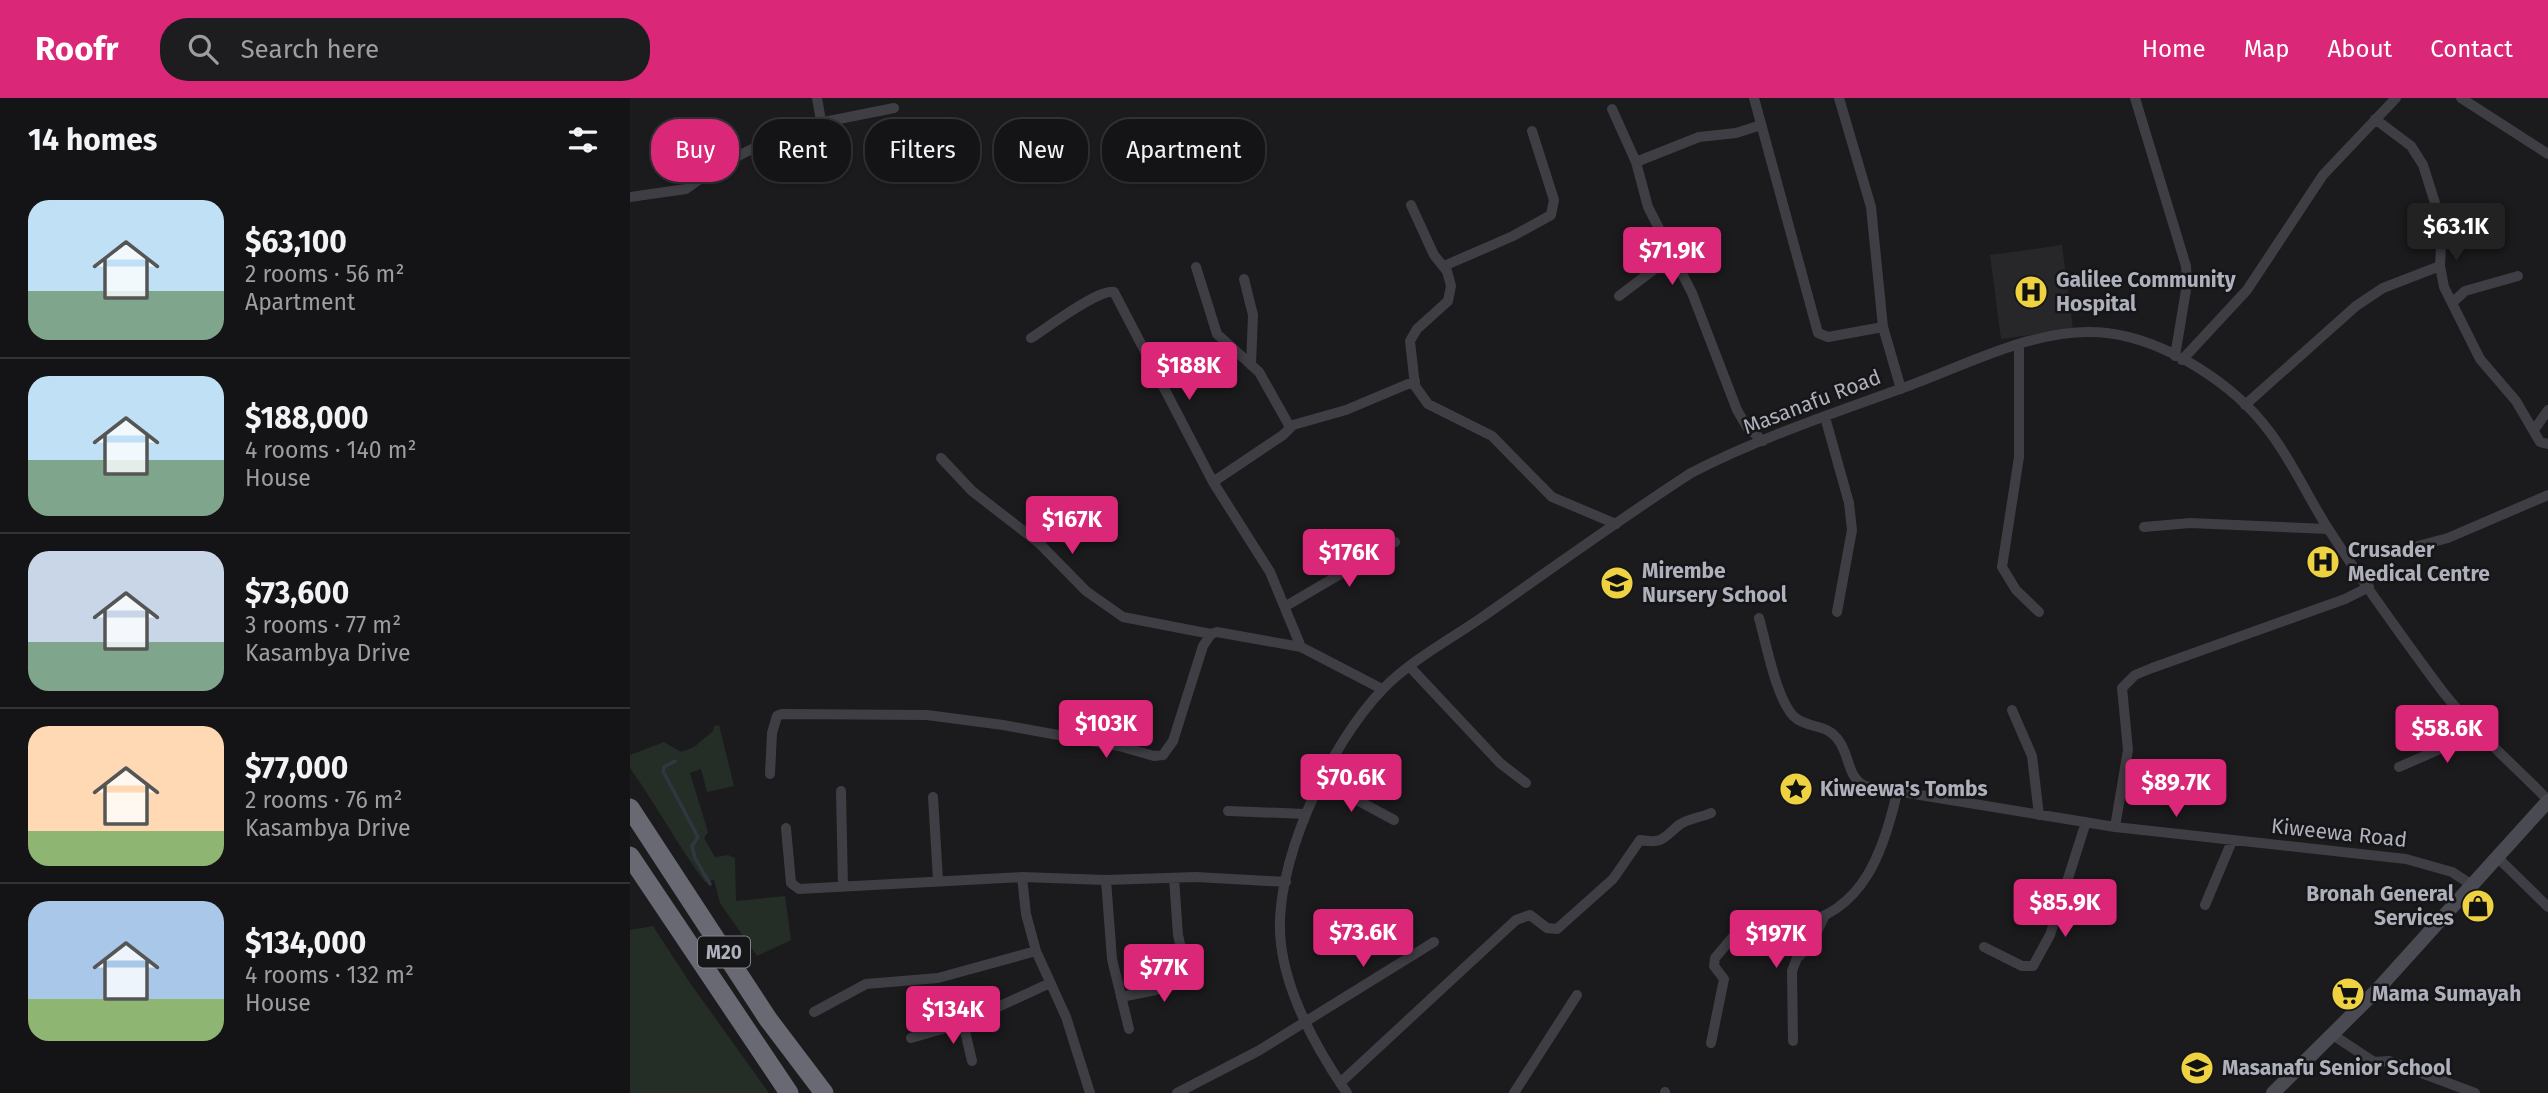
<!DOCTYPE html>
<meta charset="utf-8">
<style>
:root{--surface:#141416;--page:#1d1d1f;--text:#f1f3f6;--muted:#9d9ea1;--line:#333335;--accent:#db2777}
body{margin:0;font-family:"Fira Sans",sans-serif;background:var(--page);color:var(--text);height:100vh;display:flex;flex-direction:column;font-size:26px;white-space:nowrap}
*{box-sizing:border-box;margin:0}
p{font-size:23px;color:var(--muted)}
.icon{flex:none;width:38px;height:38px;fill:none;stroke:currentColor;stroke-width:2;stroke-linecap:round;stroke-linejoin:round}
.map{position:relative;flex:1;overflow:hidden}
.side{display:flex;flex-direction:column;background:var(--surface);width:630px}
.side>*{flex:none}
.top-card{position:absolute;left:21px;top:21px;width:665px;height:63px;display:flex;gap:14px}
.price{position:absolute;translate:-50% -60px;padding:0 16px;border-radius:7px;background:var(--accent);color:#fff;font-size:23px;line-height:46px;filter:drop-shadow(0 2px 4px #0008)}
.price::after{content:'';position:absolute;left:50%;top:42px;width:21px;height:16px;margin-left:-10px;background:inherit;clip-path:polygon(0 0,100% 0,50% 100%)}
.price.on{background:#222;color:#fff}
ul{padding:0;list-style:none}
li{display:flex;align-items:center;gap:21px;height:175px;padding:0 28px}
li+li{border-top:2px solid var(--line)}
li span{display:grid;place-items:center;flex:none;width:196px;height:140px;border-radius:21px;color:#555}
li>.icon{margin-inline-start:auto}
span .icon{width:84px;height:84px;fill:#fffc;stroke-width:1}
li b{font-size:30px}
h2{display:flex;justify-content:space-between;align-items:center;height:84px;padding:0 28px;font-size:30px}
.tag{padding:0 24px;border-radius:28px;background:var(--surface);box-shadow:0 2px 5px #0004,0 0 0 2px var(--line);font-size:24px;line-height:63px}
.tag.on{background:var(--accent);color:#fff}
header{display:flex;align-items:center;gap:42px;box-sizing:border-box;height:98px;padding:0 35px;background:var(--accent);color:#fff}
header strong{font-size:33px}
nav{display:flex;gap:38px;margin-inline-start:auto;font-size:24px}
.search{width:490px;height:63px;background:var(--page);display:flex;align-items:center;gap:18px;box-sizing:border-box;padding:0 24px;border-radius:28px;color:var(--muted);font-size:26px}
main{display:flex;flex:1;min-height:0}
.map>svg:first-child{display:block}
.built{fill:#27272a}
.green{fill:#252d27}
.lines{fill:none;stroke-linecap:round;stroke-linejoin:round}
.stream{stroke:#313741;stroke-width:3.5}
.street{stroke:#3e3e44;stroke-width:10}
.secondary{stroke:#4a4a52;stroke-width:14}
.highway{stroke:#686973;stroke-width:19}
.labels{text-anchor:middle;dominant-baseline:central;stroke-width:5;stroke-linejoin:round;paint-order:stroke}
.shield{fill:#161618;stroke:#80828b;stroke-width:2}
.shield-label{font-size:19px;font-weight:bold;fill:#aeb0bc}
.poi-label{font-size:21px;font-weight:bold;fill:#aeb0bc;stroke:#161618;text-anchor:start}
.street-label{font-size:21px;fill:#aeb0bc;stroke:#161618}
</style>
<header>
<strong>Roofr</strong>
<div class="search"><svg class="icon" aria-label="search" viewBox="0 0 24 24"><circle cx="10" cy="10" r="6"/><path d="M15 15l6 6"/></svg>Search here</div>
<nav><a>Home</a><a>Map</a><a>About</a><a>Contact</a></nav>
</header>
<main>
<section class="side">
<h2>14 homes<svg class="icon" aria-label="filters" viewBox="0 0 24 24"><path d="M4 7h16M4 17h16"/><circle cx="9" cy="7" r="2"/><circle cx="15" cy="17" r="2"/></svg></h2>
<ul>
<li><span style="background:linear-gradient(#bfe0f5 65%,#7fa58c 0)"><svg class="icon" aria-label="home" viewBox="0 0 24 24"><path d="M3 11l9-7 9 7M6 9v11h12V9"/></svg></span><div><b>$63,100</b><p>2 rooms · 56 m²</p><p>Apartment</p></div></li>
<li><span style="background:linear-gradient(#bfe0f5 60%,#7fa58c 0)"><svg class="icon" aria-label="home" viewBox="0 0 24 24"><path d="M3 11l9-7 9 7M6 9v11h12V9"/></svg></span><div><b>$188,000</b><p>4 rooms · 140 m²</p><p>House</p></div></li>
<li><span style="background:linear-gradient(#c9d6e8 65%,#7fa58c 0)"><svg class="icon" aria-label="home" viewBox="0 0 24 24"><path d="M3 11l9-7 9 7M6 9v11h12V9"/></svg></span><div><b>$73,600</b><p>3 rooms · 77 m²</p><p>Kasambya Drive</p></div></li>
<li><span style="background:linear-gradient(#ffd9b3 75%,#8fb573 0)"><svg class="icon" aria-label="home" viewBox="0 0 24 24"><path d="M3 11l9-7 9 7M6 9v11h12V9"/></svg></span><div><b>$77,000</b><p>2 rooms · 76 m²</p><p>Kasambya Drive</p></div></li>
<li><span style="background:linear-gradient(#a9c7e8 70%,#8fb573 0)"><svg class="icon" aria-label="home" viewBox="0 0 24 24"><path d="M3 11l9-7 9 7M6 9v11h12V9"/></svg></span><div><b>$134,000</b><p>4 rooms · 132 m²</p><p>House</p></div></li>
</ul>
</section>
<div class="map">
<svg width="1918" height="995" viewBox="0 0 1918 995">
<rect width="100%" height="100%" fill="#1b1b1d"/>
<path class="built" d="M 1432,147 L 1443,231 L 1371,241 L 1360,157 Z"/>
<path class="green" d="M 89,627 L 104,688 L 77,694 L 71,671 L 60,675 L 78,734 L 74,740 L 85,759 L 98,757 L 105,760 L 106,803 L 155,798 L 161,842 L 127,858 L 90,805 L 84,782 L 75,784 C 48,748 27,708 0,670 L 0,657 L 34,644 L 51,654 L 64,649 L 83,633 L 84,628 Z
M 23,828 L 60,885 L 139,995 L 0,995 L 0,832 Z"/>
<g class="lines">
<path class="stream" d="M 45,663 L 34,669 L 33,673 L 68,739 L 62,748 L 65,760 L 80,786"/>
<path class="street" d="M 187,0 L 191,23
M 1124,0 L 1188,235 L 1198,239 L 1253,229
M 1209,0 L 1241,109 L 1253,229 L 1271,291
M 1505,0 L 1556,168 L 1557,186 L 1545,258
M 1831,0 L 1918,56
M 982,11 L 1006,64 L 1018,109 L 1062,195 L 1107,312 L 1117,329 L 1133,343
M 1745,21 L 1781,48 L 1793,67 L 1812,127 L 1810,168 L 1814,189 L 1850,261 L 1886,303 L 1910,344 L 1918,346
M 1006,64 L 1069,39 L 1106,35 L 1131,27
M 0,99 L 56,91 L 88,68 L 164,30 L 264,10
M 781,107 L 804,157 L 817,173 L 821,188 L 818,203 L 787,231 L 780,243 L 785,288 L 798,306 L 862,338 L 922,399 L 986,426
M 814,168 L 883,138 L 921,117 L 924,102 L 902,33
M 566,169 L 587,236 L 629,274 L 660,329
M 614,181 L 623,217 L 621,267
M 989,198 L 1043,157
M 1822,205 L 1835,193 L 1888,178
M 401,240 C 417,230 468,191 484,194 L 583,384 L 640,474 L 671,549
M 1389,248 L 1389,359 L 1372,469 L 1386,492 L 1409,514
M 1552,262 L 1617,192 L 1693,77 L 1766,0
M 1615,307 L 1726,208 L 1753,190 L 1810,168
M 1195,319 L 1219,405 L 1222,432 L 1207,514
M 1904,332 L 1918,312
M 311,360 L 342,393 L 409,445 L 456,493 L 493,519 L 581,536
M 583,384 L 653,337 L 663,327 L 716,312 L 785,283
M 1514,429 L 1560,425 L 1698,431
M 1784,449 L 1818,440 L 1918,397
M 656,508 L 765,444
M 1129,520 C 1136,544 1147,607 1167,621 C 1182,631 1198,626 1209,643 C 1220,658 1217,679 1235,688 L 1485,729 L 1776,761 L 1822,774 L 1842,787
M 780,569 L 870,665 L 896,685
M 1382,612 L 1402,658 L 1409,717
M 1769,669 L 1851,633
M 140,676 L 142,635 L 147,618 L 152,616 L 297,617 L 373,627 L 489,648 L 524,658 L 533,657 L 543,643 L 573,548 L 581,536 L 587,534 L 671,549 L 752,591
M 692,683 L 764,722
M 211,693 L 213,789
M 303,699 L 308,782
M 598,713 L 676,716
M 1485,729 L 1498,652 L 1492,590 L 1505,577 L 1522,570 L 1715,501 L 1739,489
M 156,730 L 161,785 L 169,791 L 392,779 L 476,782 L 566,779 L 656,784
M 1866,758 L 1918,809
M 392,779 L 396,816 L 406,853 L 436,919 L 460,995
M 476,782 L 482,861 L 499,931
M 1575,807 L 1602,743
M 1354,849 L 1392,868 L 1403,868 L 1420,837 L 1456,724
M 491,899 L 526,892 L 533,882 L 557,876 L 548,837 L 544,780
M 184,914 L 236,886 L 308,880 L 406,853
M 333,925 L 342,963
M 1703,937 L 1744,964 L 1759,963 L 1845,995
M 281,940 L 333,925 L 420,885
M 1163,943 L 1162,873 L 1167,860 L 1180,848 L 1195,817
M 1081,945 L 1094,881 L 1084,868 L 1085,860 L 1113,827 C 1131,827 1150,829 1168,826 C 1234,814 1254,751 1267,695
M 710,985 L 886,822 L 900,817 L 917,830 L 927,831 L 983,781 L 1010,742 C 1034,746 1033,740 1049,727 C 1057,721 1072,719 1081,715
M 547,995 L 628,953 L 804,844
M 717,995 C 688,953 657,897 651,846 C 641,770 700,645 753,591 C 780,563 819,542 851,520 C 921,471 990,421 1061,375 C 1131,339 1207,314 1281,287 C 1341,265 1411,227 1477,235 C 1536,242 1604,286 1639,333 C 1663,364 1678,400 1699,432 C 1733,485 1770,536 1807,586 C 1835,625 1884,667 1918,702
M 884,995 L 947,897
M 1035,995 L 1035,994"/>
<path class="secondary" d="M 1643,995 L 1747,892 L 1918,703"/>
<path class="highway" d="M 0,710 L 138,921 L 194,995
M 0,758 L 159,995"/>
</g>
<defs>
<symbol id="hospital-disc" viewBox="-11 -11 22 22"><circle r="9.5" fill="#eed242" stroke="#161618"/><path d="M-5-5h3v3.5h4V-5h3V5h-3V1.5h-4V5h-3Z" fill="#111"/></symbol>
<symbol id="school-disc" viewBox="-11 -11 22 22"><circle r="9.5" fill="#eed242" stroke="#161618"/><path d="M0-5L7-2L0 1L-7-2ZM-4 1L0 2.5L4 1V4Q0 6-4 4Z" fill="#111"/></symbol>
<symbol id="sight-disc" viewBox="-11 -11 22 22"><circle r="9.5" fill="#eed242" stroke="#161618"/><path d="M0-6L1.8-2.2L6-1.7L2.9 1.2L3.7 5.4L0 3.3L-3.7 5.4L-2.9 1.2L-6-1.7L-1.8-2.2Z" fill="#111"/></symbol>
<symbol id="shop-disc" viewBox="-11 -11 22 22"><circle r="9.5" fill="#eed242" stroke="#161618"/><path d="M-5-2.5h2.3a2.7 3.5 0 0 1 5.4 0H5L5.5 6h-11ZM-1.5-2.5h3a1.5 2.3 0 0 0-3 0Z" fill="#111"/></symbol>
<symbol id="supermarket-disc" viewBox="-11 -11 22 22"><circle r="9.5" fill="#eed242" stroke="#161618"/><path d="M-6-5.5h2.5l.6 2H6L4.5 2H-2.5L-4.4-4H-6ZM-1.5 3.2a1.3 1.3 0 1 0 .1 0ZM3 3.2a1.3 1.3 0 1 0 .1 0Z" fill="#111"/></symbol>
</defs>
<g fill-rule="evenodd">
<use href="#hospital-disc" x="1382" y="175" width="38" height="38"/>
<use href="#hospital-disc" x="1674" y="445" width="38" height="38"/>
<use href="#school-disc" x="968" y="466" width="38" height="38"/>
<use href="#sight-disc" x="1147" y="672" width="38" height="38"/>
<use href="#shop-disc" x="1829" y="789" width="38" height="38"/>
<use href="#supermarket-disc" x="1699" y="877" width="38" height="38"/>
<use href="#school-disc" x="1548" y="951" width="38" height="38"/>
</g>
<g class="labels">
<rect class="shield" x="68" y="838.5" width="52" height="31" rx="5"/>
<g class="shield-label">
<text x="94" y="854">M20</text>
</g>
<g class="poi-label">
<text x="1426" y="182">Galilee Community<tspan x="1426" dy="24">Hospital</tspan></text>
<text x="1718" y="452">Crusader<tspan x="1718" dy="24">Medical Centre</tspan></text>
<text x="1012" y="473">Mirembe<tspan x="1012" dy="24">Nursery School</tspan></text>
<text x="1190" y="691">Kiweewa's Tombs</text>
<text x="1824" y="796" text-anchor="end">Bronah General<tspan x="1824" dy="24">Services</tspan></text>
<text x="1742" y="896">Mama Sumayah</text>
<text x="1592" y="970">Masanafu Senior School</text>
</g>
<g class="street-label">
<text transform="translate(1182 304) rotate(-21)">Masanafu Road</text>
<text transform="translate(1709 735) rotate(6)">Kiweewa Road</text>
</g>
</g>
</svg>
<b class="price on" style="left:1826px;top:165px">$63.1K</b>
<b class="price" style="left:1042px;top:189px">$71.9K</b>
<b class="price" style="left:559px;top:304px">$188K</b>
<b class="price" style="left:442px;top:458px">$167K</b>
<b class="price" style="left:719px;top:491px">$176K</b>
<b class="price" style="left:476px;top:662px">$103K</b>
<b class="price" style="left:1817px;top:667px">$58.6K</b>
<b class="price" style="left:721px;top:716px">$70.6K</b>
<b class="price" style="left:1546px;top:721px">$89.7K</b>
<b class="price" style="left:1435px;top:841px">$85.9K</b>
<b class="price" style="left:733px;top:871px">$73.6K</b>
<b class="price" style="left:1146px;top:872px">$197K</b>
<b class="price" style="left:534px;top:906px">$77K</b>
<b class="price" style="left:323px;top:948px">$134K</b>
<div class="top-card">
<a class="tag on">Buy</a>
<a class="tag">Rent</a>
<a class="tag">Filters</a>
<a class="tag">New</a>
<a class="tag">Apartment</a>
</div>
</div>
</main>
